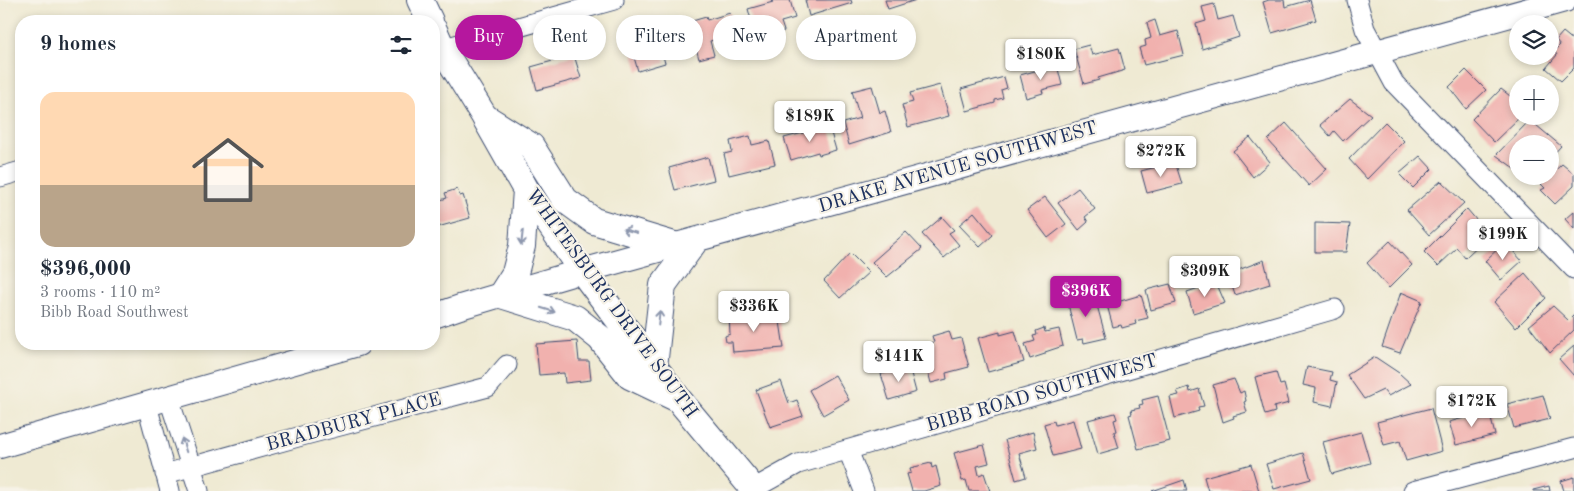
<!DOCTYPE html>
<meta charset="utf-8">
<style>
:root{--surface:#fff;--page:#f6f6f7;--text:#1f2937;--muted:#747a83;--accent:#b5179e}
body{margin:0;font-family:"Old Standard TT",serif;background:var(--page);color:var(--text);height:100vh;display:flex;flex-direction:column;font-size:19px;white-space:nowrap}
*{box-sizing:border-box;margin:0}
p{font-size:16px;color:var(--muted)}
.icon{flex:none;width:28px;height:28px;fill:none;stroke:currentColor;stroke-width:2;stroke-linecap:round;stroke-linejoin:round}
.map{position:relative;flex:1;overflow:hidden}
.details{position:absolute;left:15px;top:15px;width:425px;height:335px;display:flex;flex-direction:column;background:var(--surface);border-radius:20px;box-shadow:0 2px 8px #0003}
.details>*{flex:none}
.hud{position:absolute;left:455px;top:15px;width:475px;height:45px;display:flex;gap:10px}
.fabs{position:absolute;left:1509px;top:15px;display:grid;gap:10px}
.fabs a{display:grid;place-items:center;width:50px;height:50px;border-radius:50%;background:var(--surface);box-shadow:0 2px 8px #0003;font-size:25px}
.price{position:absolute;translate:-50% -42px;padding:0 11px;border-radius:5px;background:#fff;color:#222;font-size:16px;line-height:32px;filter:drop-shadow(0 1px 2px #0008)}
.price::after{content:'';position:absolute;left:50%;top:30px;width:15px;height:11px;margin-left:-8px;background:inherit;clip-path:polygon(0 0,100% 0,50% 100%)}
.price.active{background:var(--accent);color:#fff}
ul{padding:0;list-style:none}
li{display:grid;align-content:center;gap:10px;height:265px;padding:0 25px}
li span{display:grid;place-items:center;height:155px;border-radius:15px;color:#555}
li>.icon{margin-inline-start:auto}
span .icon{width:90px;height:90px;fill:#fffc;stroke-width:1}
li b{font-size:21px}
h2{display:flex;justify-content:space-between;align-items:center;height:60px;padding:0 25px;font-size:21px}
.chip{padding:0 18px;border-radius:22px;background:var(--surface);box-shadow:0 2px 8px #0003;font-size:18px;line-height:45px}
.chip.active{background:var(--accent);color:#fff}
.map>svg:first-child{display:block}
.building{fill:#f1b1ae}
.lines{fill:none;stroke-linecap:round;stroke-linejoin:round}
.minor-casing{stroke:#3b4b70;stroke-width:21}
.tertiary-casing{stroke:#3b4b70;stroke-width:26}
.secondary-casing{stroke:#3b4b70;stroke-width:28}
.minor{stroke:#fff;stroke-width:19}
.tertiary{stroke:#fff;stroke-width:24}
.secondary{stroke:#fff;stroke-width:26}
.oneway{stroke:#8d97ae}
.labels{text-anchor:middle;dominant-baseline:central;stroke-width:4.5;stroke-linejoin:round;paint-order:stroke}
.street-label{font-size:19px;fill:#1b2f5e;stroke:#f7f3e8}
</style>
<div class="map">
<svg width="1574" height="491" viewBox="0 0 1574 491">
<rect width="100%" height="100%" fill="#f7f3e8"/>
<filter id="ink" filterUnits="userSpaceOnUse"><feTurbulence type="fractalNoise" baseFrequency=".02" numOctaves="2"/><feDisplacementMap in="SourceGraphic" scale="10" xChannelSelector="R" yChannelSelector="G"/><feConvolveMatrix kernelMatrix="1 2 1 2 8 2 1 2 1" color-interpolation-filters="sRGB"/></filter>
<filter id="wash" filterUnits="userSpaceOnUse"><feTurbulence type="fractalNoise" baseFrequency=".0096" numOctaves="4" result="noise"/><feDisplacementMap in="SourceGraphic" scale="20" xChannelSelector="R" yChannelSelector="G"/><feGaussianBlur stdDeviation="1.12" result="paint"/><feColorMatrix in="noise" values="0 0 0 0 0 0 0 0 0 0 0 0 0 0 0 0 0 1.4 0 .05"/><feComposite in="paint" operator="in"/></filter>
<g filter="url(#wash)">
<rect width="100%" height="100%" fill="#efead3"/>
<g id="blocks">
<path class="building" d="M 772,0 L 790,0 L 795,18 L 781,22 L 784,31 L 770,35 L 768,27 L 754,30 L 748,9 L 773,2 Z
M 805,0 L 851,0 L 852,3 L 809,16 Z
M 885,0 L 916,0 L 888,9 Z
M 1269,0 L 1284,0 L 1285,7 L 1310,0 L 1316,20 L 1272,33 L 1263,2 Z
M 1214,4 L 1218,20 L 1233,16 L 1239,37 L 1202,49 L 1196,24 L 1206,21 L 1202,7 Z
M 730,13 L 736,34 L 710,41 L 714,55 L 699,59 L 689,22 L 706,17 L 707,20 Z
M 1155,20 L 1160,36 L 1178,31 L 1184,55 L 1144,65 L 1139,48 L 1146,46 L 1145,40 L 1151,38 L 1147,23 Z
M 671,28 L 677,49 L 662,53 L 665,63 L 638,71 L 629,40 Z
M 1563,32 L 1574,41 L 1574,68 L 1561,81 L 1546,68 L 1557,55 L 1554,51 L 1560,45 L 1556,40 Z
M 1089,45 L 1092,55 L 1119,48 L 1125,70 L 1098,78 L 1099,80 L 1084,84 L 1074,49 Z
M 574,55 L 581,78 L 537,90 L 531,67 Z
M 1057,65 L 1062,85 L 1042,90 L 1043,93 L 1026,98 L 1020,75 Z
M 1466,70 L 1486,90 L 1466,109 L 1449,87 Z
M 1004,77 L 1007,88 L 1001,90 L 1003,98 L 995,100 L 995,103 L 967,111 L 961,89 Z
M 940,85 L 949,116 L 908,127 L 902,105 L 913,102 L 910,93 Z
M 872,86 L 880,113 L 885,111 L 891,132 L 849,145 L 843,123 L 860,118 L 852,91 Z
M 1501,89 L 1518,102 L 1518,116 L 1521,116 L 1494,142 L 1472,119 Z
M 1350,99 L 1371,115 L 1343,141 L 1334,131 L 1330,136 L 1320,125 Z
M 1530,120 L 1561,146 L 1550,158 L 1550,144 L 1518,144 L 1518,171 L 1496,155 Z
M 1385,122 L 1404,141 L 1367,179 L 1349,159 Z
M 1286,123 L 1327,169 L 1309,186 L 1268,140 Z
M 829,126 L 836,150 L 819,155 L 818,152 L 791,160 L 784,138 Z
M 750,136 L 752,145 L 769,141 L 775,164 L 729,175 L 724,154 L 732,152 L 730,141 Z
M 1250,137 L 1270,162 L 1253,177 L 1233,151 Z
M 1420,156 L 1432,169 L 1413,188 L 1399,174 Z
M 708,157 L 714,180 L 675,190 L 669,168 Z
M 1175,162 L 1182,184 L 1147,193 L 1141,171 Z
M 1562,164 L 1574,174 L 1574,186 L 1555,204 L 1541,190 L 1545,188 L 1541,184 Z
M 1441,181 L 1464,203 L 1429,235 L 1407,210 Z
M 1078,188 L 1095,209 L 1085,217 L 1088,222 L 1079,230 L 1058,203 Z
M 457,189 L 460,196 L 463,195 L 470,218 L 434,228 L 434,202 L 447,198 L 445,193 Z
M 1045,197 L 1066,224 L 1048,238 L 1027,210 Z
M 1467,209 L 1489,235 L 1465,258 L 1457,248 L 1438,266 L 1424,252 Z
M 1574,211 L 1574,229 L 1565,219 Z
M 974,212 L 993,235 L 980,247 L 959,225 Z
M 942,217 L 954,230 L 949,233 L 959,245 L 944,258 L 922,234 Z
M 1315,223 L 1350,224 L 1346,252 L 1315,252 Z
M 906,232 L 922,249 L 887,277 L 872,262 Z
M 1390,241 L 1412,265 L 1389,288 L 1367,263 Z
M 1505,242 L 1522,261 L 1501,280 L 1485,261 Z
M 850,253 L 869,272 L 840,298 L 824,281 Z
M 1264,260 L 1270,284 L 1235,295 L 1228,274 Z
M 1525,273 L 1546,298 L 1516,328 L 1494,302 Z
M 1216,282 L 1225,303 L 1193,313 L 1187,292 Z
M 1170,284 L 1176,303 L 1151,310 L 1146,290 Z
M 1093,291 L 1106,338 L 1084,343 L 1083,339 L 1077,340 L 1067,300 L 1072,299 L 1071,297 Z
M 1401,292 L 1422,301 L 1400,353 L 1382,347 Z
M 1141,295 L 1148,318 L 1135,321 L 1136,324 L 1122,328 L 1121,325 L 1113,327 L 1107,305 Z
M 1553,306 L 1568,320 L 1574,314 L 1574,330 L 1550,353 L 1529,326 Z
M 746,310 L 749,319 L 779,315 L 784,348 L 733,352 L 732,342 L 726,342 L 725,336 L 730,334 L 729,314 Z
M 1044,328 L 1045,332 L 1059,329 L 1063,346 L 1045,352 L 1045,354 L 1030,359 L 1025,344 L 1035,341 L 1033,336 L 1037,335 L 1036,331 Z
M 949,331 L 952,340 L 961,338 L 969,367 L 946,373 L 947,379 L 931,383 L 921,345 L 934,342 L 932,336 Z
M 1015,331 L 1024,362 L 988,372 L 978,338 L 1000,332 L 1000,335 Z
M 577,341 L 579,361 L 589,361 L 591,380 L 565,383 L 564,373 L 539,375 L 536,344 Z
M 1574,346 L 1574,376 L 1559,359 Z
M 1375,357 L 1399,373 L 1411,384 L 1388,396 L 1383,390 L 1364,399 L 1347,375 Z
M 909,366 L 916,392 L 889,400 L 881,374 Z
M 1307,367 L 1332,372 L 1330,380 L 1337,382 L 1332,406 L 1314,402 L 1316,388 L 1303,385 Z
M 1276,372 L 1280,385 L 1284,384 L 1289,403 L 1274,407 L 1275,412 L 1265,415 L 1255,377 Z
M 835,375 L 849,400 L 823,415 L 809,390 Z
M 1234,379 L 1240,393 L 1244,391 L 1246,401 L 1244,402 L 1247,412 L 1233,416 L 1234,418 L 1223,422 L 1213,385 Z
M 781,381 L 789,403 L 797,400 L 803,416 L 770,427 L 756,390 Z
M 1189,387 L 1190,392 L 1199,389 L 1204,406 L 1198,407 L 1199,411 L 1175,418 L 1170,397 L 1179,395 L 1177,391 Z
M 1543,395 L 1550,419 L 1514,428 L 1507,404 Z
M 1158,396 L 1170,441 L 1138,449 L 1129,415 L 1132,414 L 1131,410 L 1140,408 L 1139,405 L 1143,404 L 1142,400 Z
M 1431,408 L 1442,451 L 1406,461 L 1400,441 L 1384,445 L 1377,422 Z
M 1489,411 L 1495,435 L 1456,445 L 1449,422 Z
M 1115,413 L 1117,419 L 1114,420 L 1117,431 L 1114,432 L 1119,448 L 1098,454 L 1088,420 Z
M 1073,420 L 1081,449 L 1053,456 L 1044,424 L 1054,421 L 1055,425 Z
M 1033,432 L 1037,448 L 1019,453 L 1026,477 L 1016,480 L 1005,440 Z
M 1361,432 L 1370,463 L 1332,474 L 1323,442 Z
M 984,445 L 989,463 L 977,466 L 979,475 L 984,473 L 990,491 L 969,491 L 966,480 L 962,481 L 954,453 Z
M 1303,453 L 1311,479 L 1274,489 L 1266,464 Z
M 931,463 L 932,468 L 936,466 L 941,486 L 924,491 L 912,491 L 907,474 L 911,473 L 910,468 Z
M 1251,464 L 1259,491 L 1208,491 L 1204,477 Z
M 1574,477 L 1574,491 L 1564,491 L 1561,481 Z
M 1184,480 L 1187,491 L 1152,491 Z
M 1549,486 L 1550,491 L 1533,491 L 1533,490 Z"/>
</g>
</g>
<g filter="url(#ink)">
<use href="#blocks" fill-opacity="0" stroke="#3b4b70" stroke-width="1"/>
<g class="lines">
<defs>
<path id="minor" d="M 1357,0 L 1365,29 L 1394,83 L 1574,269
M 434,51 L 614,0
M 0,177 L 21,171
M 169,399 L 199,491
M 147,405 L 170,491
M 848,450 L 864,491
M 165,474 L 298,437 L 488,387 L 507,365
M 753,489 L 798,464 L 1335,309
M 1413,491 L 1574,448"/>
<path id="tertiary" d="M 434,316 L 460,307 L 582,271 L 1565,0
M 0,446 L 358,344"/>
<path id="secondary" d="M 420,0 L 430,21
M 434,30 L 442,48 L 484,116 L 526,190 L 582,271 L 679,400 L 755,491
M 488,119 L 531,146 L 565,200 L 594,221 L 677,246
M 526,190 L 522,246 L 515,273 L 501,295 L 575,318 L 600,338 L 630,376 L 676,398
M 654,367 L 663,285 L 695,241"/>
</defs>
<use href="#minor" class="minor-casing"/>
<use href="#tertiary" class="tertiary-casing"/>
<use href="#secondary" class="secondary-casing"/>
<use href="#minor" class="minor"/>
<use href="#tertiary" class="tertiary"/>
<use href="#secondary" class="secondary"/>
</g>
<defs><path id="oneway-shaft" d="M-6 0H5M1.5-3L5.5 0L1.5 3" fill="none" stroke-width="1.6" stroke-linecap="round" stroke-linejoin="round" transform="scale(1.25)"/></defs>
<g class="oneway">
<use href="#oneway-shaft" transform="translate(630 231) rotate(-164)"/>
<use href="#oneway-shaft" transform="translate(522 238) rotate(96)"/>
<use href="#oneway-shaft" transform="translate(548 310) rotate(17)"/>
<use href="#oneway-shaft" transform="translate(659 318) rotate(-84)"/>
<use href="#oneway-shaft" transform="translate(184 445) rotate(-108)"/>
</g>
</g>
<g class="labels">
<g class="street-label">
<text transform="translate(958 168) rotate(-16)">DRAKE AVENUE SOUTHWEST</text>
<text transform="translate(611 304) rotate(54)">WHITESBURG DRIVE SOUTH</text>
<text transform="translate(1042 394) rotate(-16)">BIBB ROAD SOUTHWEST</text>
<text transform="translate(354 423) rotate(-15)">BRADBURY PLACE</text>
</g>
</g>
</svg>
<div class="fabs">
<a><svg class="icon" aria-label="layers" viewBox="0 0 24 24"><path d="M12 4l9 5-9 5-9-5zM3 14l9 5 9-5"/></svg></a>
<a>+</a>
<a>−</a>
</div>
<b class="price" style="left:1041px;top:81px">$180K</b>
<b class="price" style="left:810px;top:143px">$189K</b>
<b class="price" style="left:1161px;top:178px">$272K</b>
<b class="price" style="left:1503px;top:261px">$199K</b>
<b class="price" style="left:1205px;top:298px">$309K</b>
<b class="price active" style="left:1086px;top:318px">$396K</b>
<b class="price" style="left:754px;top:333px">$336K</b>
<b class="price" style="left:899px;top:383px">$141K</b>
<b class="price" style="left:1472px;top:428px">$172K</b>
<div class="hud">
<a class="chip active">Buy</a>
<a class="chip">Rent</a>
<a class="chip">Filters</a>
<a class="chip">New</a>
<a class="chip">Apartment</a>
</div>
<section class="details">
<h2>9 homes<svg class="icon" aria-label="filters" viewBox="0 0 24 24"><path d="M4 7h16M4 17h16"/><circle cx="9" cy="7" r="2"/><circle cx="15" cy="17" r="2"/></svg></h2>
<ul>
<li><span style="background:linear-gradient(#ffd9b3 60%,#b9a48a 0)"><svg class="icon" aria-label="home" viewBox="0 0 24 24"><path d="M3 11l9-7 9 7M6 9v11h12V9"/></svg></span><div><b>$396,000</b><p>3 rooms · 110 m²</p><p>Bibb Road Southwest</p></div></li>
</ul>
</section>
</div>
